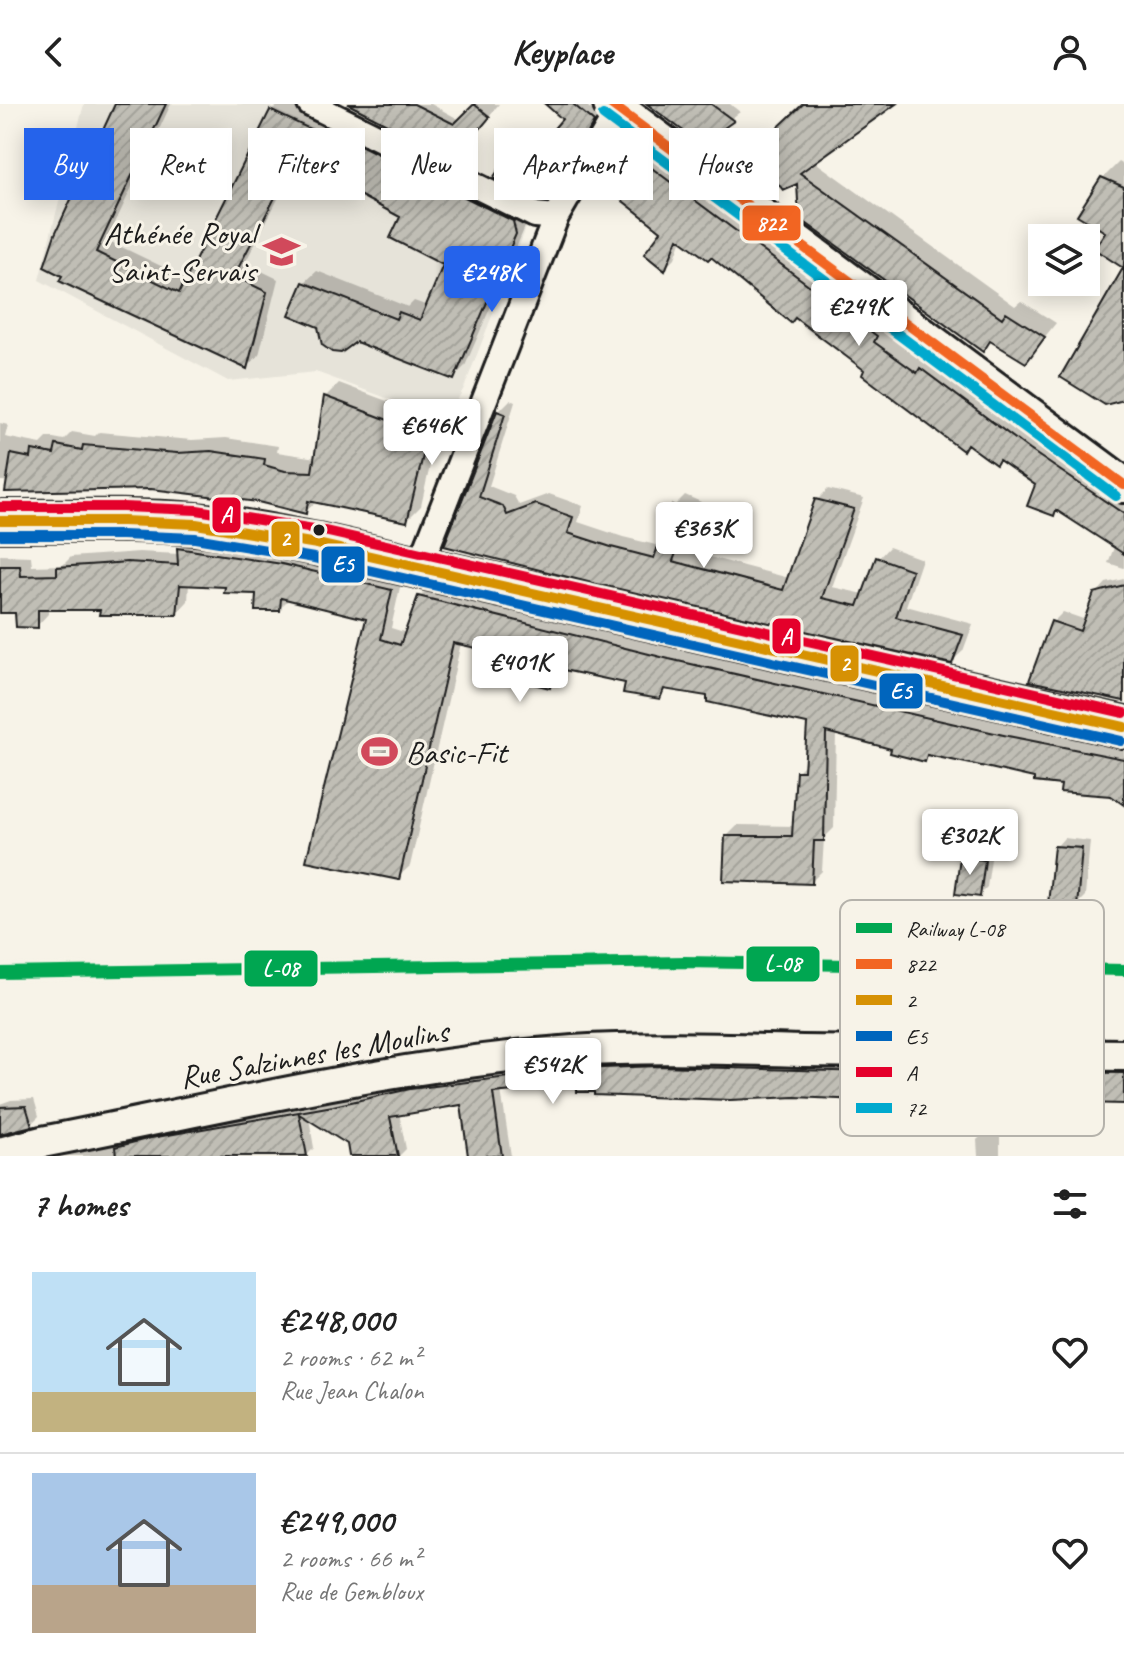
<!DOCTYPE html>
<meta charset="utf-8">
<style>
:root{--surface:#fff;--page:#f6f6f6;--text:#222;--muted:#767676;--line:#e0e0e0;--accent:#2563eb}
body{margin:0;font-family:Caveat,sans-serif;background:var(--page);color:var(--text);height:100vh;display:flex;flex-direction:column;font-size:30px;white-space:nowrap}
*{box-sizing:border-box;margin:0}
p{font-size:26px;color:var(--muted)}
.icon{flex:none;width:44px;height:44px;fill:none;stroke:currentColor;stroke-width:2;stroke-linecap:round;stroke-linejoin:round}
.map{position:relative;height:1052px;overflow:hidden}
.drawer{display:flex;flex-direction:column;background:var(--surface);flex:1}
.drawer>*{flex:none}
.hud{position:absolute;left:24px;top:24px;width:1076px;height:72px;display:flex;gap:16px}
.buttons{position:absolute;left:1028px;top:120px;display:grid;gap:16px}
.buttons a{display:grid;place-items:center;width:72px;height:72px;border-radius:0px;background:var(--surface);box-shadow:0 4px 20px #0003;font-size:40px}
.price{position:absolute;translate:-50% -68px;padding:0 18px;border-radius:8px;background:#fff;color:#222;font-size:26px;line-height:52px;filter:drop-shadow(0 2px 4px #0008)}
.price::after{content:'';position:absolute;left:50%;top:48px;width:24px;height:18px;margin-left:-12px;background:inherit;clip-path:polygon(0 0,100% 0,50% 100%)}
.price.selected{background:var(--accent);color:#fff}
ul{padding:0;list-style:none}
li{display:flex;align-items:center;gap:24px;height:200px;padding:0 32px}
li+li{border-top:2px solid var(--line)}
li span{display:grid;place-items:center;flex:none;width:224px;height:160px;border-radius:0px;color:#555}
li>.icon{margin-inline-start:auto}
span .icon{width:96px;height:96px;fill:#fffc;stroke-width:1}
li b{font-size:34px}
h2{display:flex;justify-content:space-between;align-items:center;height:96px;padding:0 32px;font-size:34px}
.tag{padding:0 28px;border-radius:0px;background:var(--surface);box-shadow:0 4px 20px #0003;font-size:28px;line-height:72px}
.tag.selected{background:var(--accent);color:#fff}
header{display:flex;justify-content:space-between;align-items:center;height:104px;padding:0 32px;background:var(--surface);font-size:36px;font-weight:600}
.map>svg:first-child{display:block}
.built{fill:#e6e3d9}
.shadow{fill:#0003}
.building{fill:url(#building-hatch);stroke:#1c1c1c;stroke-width:2}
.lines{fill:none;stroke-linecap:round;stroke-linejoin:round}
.minor-casing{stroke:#1c1c1c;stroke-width:30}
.tertiary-casing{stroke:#1c1c1c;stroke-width:36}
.secondary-casing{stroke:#1c1c1c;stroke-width:40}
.primary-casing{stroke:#1c1c1c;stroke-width:46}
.minor{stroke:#f7f3e8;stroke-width:24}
.tertiary{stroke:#f7f3e8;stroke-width:30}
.secondary{stroke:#f7f3e8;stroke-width:34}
.primary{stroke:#f7f3e8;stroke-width:40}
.bus-1-casing{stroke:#f7f3e8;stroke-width:16}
.bus-2-casing{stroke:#f7f3e8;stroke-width:16}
.bus-3-casing{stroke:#f7f3e8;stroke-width:16}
.bus-4-casing{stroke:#f7f3e8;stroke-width:16}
.bus-5-casing{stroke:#f7f3e8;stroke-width:16}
.bus-1{stroke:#f26522;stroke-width:10}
.bus-2{stroke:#d69104;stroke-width:10}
.bus-3{stroke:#0065bd;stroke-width:10}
.bus-4{stroke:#e4002b;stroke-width:10}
.bus-5{stroke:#00a9ce;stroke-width:10}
.rail-1-casing{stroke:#f7f3e8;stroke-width:18}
.rail-1{stroke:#00a651;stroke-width:12}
.bus-dot{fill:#1c1c1c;stroke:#f7f3e8;stroke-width:3}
.labels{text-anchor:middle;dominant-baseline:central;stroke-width:6;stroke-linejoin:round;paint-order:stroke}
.poi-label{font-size:32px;fill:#1c1c1c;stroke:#f7f3e8;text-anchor:end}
.street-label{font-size:32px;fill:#1c1c1c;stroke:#f7f3e8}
.key{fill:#f7f3e8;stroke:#b5b2ab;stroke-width:2}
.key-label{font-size:22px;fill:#1c1c1c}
.line-badge{stroke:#f7f3e8;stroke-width:3}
.badge-label{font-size:22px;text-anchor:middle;font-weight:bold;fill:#fff}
</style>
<header><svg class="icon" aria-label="back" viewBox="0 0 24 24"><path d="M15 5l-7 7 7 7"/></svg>Keyplace<svg class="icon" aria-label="person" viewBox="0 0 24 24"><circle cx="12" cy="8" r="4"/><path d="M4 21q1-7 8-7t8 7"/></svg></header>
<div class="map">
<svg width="1124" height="1052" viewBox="0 0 1124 1052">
<defs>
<pattern id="building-hatch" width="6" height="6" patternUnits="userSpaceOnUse" patternTransform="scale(2)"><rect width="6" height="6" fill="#c0beb5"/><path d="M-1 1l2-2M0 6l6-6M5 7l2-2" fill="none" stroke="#a4a39b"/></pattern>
</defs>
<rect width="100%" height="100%" fill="#f7f3e8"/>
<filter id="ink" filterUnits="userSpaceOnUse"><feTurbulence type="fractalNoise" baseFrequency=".0125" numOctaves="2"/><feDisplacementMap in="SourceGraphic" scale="16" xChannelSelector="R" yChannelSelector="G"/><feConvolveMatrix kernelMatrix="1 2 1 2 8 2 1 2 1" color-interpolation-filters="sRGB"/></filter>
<g filter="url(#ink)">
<path class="built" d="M 84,0 L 264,0 L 318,26 L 324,16 L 528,119 L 464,284 L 446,316 L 316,268 L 228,277 L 39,176 Z"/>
<path class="shadow" d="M 118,0 L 171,0 L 107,136 L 188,175 L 272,7 L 279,0 L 295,0 L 528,116 L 465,262 L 453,274 L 304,179 L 317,167 L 408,203 L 414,197 L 428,202 L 446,160 L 403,112 L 298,56 L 245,159 L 278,175 L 259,251 L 246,263 L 62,176 Z
M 352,0 L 431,0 L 460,16 L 475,0 L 499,0 L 460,47 Z
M 548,0 L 585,0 L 598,12 L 580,43 L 544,88 L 496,73 L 513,51 L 537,66 L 561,34 L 564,14 Z
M 650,0 L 730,0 L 740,8 L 701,37 Z
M 804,0 L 892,0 L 814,57 L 1015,202 L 1021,197 L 1056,219 L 1025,257 L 992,236 L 983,245 L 799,77 L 776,63 Z
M 652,48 L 886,221 L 883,228 L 928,259 L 932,255 L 1124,393 L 1124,464 L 1108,459 L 1115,441 L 1058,405 L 1054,410 L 1037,380 L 1000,354 L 969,339 L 963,344 L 866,266 L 711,150 L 682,135 L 675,154 L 665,164 L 664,126 L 642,58 Z
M 1119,58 L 1124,61 L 1124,165 L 1097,145 L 1108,127 L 1103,74 Z
M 339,279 L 440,317 L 421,402 L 407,416 L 317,397 L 306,407 L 258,396 L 151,383 L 0,377 L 0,319 L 8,321 L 5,333 L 41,340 L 48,333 L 64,336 L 72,328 L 95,332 L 99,328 L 192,336 L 226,334 L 278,342 L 277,348 L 316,354 L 325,293 Z
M 510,296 L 515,298 L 489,382 L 514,392 L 519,401 L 549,390 L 583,402 L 578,418 L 623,433 L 660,442 L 674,402 L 685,391 L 701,398 L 683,446 L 789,474 L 817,396 L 828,385 L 864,394 L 832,483 L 864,490 L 878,455 L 889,443 L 922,455 L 906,502 L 973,520 L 963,547 L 951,558 L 446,440 L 498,308 Z
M 190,433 L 402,474 L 391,524 L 407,529 L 420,493 L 431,481 L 681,544 L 1124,643 L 1124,693 L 930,650 L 924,656 L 893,643 L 836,628 L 834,724 L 824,734 L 822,767 L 811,778 L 727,732 L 738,721 L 795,722 L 798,667 L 806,659 L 809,618 L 709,591 L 668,584 L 659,592 L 627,578 L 562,564 L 561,570 L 549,582 L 507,549 L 461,539 L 410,762 L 398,773 L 368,514 L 290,494 L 279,505 L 258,488 L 227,481 L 189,479 L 188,497 L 177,509 L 48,504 L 48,510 L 37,522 L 17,507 L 0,507 L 0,451 L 31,452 L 32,462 L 63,461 L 71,453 L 139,448 L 179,450 L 179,444 Z
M 1124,475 L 1124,595 L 1053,518 L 1063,508 L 1086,516 L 1096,490 L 1106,479 Z
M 1064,734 L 1090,737 L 1085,792 L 1076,801 L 1056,743 Z
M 970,745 L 992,748 L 987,783 L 979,791 L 962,754 Z
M 584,957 L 984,963 L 984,996 L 975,1004 L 862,994 L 579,979 L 501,986 L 511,1052 L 470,1052 L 463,999 L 399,1009 L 406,1045 L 399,1052 L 351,1052 L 348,1039 L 309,1014 L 314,1044 L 306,1052 L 40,1052 L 420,977 Z
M 1052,961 L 1124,961 L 1124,998 L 1082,997 L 1067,1010 L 1044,969 Z
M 34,995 L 39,1012 L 31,1020 L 0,1028 L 0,1000 L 11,996 Z
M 981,1032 L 1000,1032 L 1000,1052 L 978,1052 L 977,1036 Z"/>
<path class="building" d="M 115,0 L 166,0 L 96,148 L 179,189 L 270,6 L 314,27 L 326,24 L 513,117 L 516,130 L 454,276 L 356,238 L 341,249 L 332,248 L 322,241 L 318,223 L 289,211 L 303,178 L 396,215 L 399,208 L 420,216 L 443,161 L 390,134 L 400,113 L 292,55 L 282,80 L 234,172 L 267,188 L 247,265 L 59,177 L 62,172 L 44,163 L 55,130 Z
M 348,0 L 414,0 L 454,20 L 474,0 L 490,13 L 455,55 Z
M 545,0 L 573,0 L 594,18 L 575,51 L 541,96 L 493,74 L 506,55 L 530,70 L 558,34 L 551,28 L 562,15 Z
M 647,0 L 711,0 L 734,17 L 701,40 Z
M 803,0 L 896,0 L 800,69 L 1002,214 L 1006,208 L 1045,233 L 1026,259 L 990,237 L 983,248 L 799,114 L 797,80 L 783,86 L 769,68 L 774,63 L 758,42 Z
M 641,56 L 877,232 L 874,238 L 917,269 L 920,264 L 1030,346 L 1124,410 L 1124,450 L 1056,406 L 1054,412 L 1027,402 L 1035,381 L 999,356 L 996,361 L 967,340 L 963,347 L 862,271 L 864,266 L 827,238 L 795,214 L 791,219 L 711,153 L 708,156 L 678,134 L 665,167 L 644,150 L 661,127 L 614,90 Z
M 1101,73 L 1124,83 L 1124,296 L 1105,301 L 1060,273 L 1123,164 L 1094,145 L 1105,128 L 1077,111 Z
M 324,292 L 428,331 L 407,418 L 308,397 L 306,410 L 258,398 L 151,385 L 5,388 L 11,350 L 31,354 L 32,346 L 54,350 L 56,341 L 82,346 L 83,341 L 177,349 L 211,347 L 265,355 L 264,361 L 285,367 L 312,368 Z
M 497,307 L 505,310 L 479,393 L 503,402 L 507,411 L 536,400 L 573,413 L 568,429 L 611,443 L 654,454 L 672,401 L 691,409 L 673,457 L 783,486 L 815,395 L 854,405 L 822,494 L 858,502 L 876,453 L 912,466 L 896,513 L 963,531 L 952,560 L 588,478 L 444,442 Z
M 177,444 L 282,460 L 392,486 L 381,535 L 400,541 L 418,492 L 669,555 L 1008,632 L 1124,655 L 1124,701 L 1111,692 L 1060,688 L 1061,681 L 1034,678 L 1034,674 L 981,662 L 927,651 L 925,658 L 890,649 L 891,645 L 826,628 L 824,737 L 814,737 L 812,780 L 723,777 L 725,732 L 792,732 L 796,667 L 804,667 L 807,620 L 707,598 L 707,592 L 664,585 L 660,595 L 623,589 L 625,579 L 554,564 L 550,584 L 500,572 L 504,550 L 453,539 L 399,776 L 306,757 L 366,515 L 281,494 L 280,507 L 255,507 L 256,490 L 224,489 L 225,483 L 180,481 L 177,511 L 99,511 L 100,506 L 38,506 L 38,524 L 16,523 L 15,509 L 0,509 L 0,462 L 20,462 L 21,472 L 57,471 L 57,463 L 102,460 L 127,458 L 178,461 Z
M 1124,481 L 1124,597 L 1029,577 L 1051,517 L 1080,527 L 1094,489 Z
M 1054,742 L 1082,744 L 1077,803 L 1048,800 Z
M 960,753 L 985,756 L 980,793 L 955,790 Z
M 659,962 L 976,971 L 976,1006 L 860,1002 L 860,996 L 795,993 L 730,996 L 594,991 L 594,988 L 577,988 L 577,981 L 493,989 L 502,1052 L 468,1052 L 461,1001 L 390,1013 L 398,1052 L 349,1052 L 347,1040 L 299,1010 L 307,1052 L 116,1052 L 115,1043 L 151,1034 L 333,1002 L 410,985 L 574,965 Z
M 1042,968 L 1124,969 L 1124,1000 L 1080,999 L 1080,1003 L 1067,1004 L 1068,1012 L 1043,1013 Z
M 26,1002 L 32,1022 L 0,1030 L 0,1003 Z"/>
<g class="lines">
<defs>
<path id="minor" d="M 310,0 L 535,111 L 556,113
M 419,464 L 556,113 L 622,0"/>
<path id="tertiary" d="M 0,1049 L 42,1038 C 218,1004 394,960 573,947 C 649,942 727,945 803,947 C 910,949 1017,950 1124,951"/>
<path id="secondary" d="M 611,0 L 1124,381"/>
<path id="primary" d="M 0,417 C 65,417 131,415 196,420 C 237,424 277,433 317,440 L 1124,623"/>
</defs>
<use href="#minor" class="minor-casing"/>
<use href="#tertiary" class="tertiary-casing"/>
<use href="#secondary" class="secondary-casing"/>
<use href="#primary" class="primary-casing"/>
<use href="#minor" class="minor"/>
<use href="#tertiary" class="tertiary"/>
<use href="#secondary" class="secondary"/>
<use href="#primary" class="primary"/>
<defs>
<path id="bus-1" d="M 611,0 L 1124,381"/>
<path id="bus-2" d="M 0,417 L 123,417 L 196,420 L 317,440 L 1124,623"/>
<path id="bus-3" d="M 0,431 L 122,431 L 195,434 L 314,454 L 1121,637"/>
<path id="bus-4" d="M 0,403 L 123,403 L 197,406 L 320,426 L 1124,609"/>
<path id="bus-5" d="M 603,11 L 1116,392"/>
</defs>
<use href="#bus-1" class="bus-1-casing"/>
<use href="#bus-2" class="bus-2-casing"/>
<use href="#bus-3" class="bus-3-casing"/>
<use href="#bus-4" class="bus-4-casing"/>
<use href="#bus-5" class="bus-5-casing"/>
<use href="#bus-1" class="bus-1"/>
<use href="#bus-2" class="bus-2"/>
<use href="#bus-3" class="bus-3"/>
<use href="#bus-4" class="bus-4"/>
<use href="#bus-5" class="bus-5"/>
<defs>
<path id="rail-1" d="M 0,869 L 685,858 L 1124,866"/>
</defs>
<use href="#rail-1" class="rail-1-casing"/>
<use href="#rail-1" class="rail-1"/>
</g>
</g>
<defs>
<symbol id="school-bare" viewBox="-9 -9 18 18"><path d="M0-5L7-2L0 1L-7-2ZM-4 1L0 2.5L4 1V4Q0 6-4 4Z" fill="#d1495b" stroke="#f7f3e8" stroke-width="2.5" paint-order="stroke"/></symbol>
<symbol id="stadium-bare" viewBox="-9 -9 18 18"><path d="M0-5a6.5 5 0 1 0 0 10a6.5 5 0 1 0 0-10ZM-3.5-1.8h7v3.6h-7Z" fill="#d1495b" stroke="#f7f3e8" stroke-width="2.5" paint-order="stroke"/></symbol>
</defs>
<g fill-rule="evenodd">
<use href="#school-bare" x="256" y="122" width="51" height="51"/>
<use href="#stadium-bare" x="354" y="622" width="51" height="51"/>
</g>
<circle class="bus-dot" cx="319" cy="426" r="7"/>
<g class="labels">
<g class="poi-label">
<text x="256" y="129">Athénée Royal<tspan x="256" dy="37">Saint-Servais</tspan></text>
<text x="406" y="648" text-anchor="start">Basic-Fit</text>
</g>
<g class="street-label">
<text transform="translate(314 950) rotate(-10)">Rue Salzinnes les Moulins</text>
</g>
</g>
<rect x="840" y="796" width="264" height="236" rx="12" class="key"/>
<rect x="856" y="819" width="36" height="10" fill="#00a651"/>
<rect x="856" y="855" width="36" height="10" fill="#f26522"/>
<rect x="856" y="891" width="36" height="10" fill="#d69104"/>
<rect x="856" y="927" width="36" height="10" fill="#0065bd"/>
<rect x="856" y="963" width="36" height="10" fill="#e4002b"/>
<rect x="856" y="999" width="36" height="10" fill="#00a9ce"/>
<g class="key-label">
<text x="906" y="832">Railway L-08</text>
<text x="906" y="868">822</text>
<text x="906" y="904">2</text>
<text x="906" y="940">E5</text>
<text x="906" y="976">A</text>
<text x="906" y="1012">72</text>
</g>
<g class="line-badge">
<rect x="741" y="100" width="61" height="38" rx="8" fill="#f26522"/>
<rect x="211" y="392" width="31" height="38" rx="8" fill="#e4002b"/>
<rect x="270" y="416" width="31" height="38" rx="8" fill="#d69104"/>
<rect x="320" y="441" width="46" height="39" rx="8" fill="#0065bd"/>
<rect x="771" y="513" width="31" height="38" rx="8" fill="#e4002b"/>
<rect x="829" y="540" width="31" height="39" rx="8" fill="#d69104"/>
<rect x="878" y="568" width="46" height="38" rx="8" fill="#0065bd"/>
<rect x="745" y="841" width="76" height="38" rx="8" fill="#00a651"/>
<rect x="243" y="845" width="76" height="39" rx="8" fill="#00a651"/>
</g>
<g class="badge-label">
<text x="771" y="127">822</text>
<text x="226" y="418">A</text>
<text x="285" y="442">2</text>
<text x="343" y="468">E5</text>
<text x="786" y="540">A</text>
<text x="845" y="567">2</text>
<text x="901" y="595">E5</text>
<text x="783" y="867">L-08</text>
<text x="281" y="872">L-08</text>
</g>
</svg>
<div class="buttons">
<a><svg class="icon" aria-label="layers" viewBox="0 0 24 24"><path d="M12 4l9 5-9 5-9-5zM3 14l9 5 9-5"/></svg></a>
</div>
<b class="price selected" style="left:492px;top:210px">€248K</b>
<b class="price" style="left:859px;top:244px">€249K</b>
<b class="price" style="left:432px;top:363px">€646K</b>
<b class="price" style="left:704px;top:466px">€363K</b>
<b class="price" style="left:520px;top:600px">€401K</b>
<b class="price" style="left:970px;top:773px">€302K</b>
<b class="price" style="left:553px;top:1002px">€542K</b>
<div class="hud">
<a class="tag selected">Buy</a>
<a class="tag">Rent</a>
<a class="tag">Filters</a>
<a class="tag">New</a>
<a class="tag">Apartment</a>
<a class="tag">House</a>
</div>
</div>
<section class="drawer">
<h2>7 homes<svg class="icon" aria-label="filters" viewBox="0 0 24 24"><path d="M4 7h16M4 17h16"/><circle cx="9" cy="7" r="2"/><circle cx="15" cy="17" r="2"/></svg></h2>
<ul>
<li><span style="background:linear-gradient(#bfe0f5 75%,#c2b280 0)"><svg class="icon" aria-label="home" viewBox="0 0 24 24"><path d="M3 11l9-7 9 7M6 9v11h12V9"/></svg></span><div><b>€248,000</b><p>2 rooms · 62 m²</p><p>Rue Jean Chalon</p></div><svg class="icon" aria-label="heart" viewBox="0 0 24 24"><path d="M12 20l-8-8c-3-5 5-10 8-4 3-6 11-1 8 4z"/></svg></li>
<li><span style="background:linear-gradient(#a9c7e8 70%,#b9a48a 0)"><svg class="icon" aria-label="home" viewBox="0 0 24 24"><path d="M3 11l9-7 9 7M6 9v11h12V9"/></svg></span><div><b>€249,000</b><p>2 rooms · 66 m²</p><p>Rue de Gembloux</p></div><svg class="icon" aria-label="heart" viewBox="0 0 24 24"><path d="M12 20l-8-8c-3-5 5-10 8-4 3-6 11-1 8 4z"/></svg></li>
</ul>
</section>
